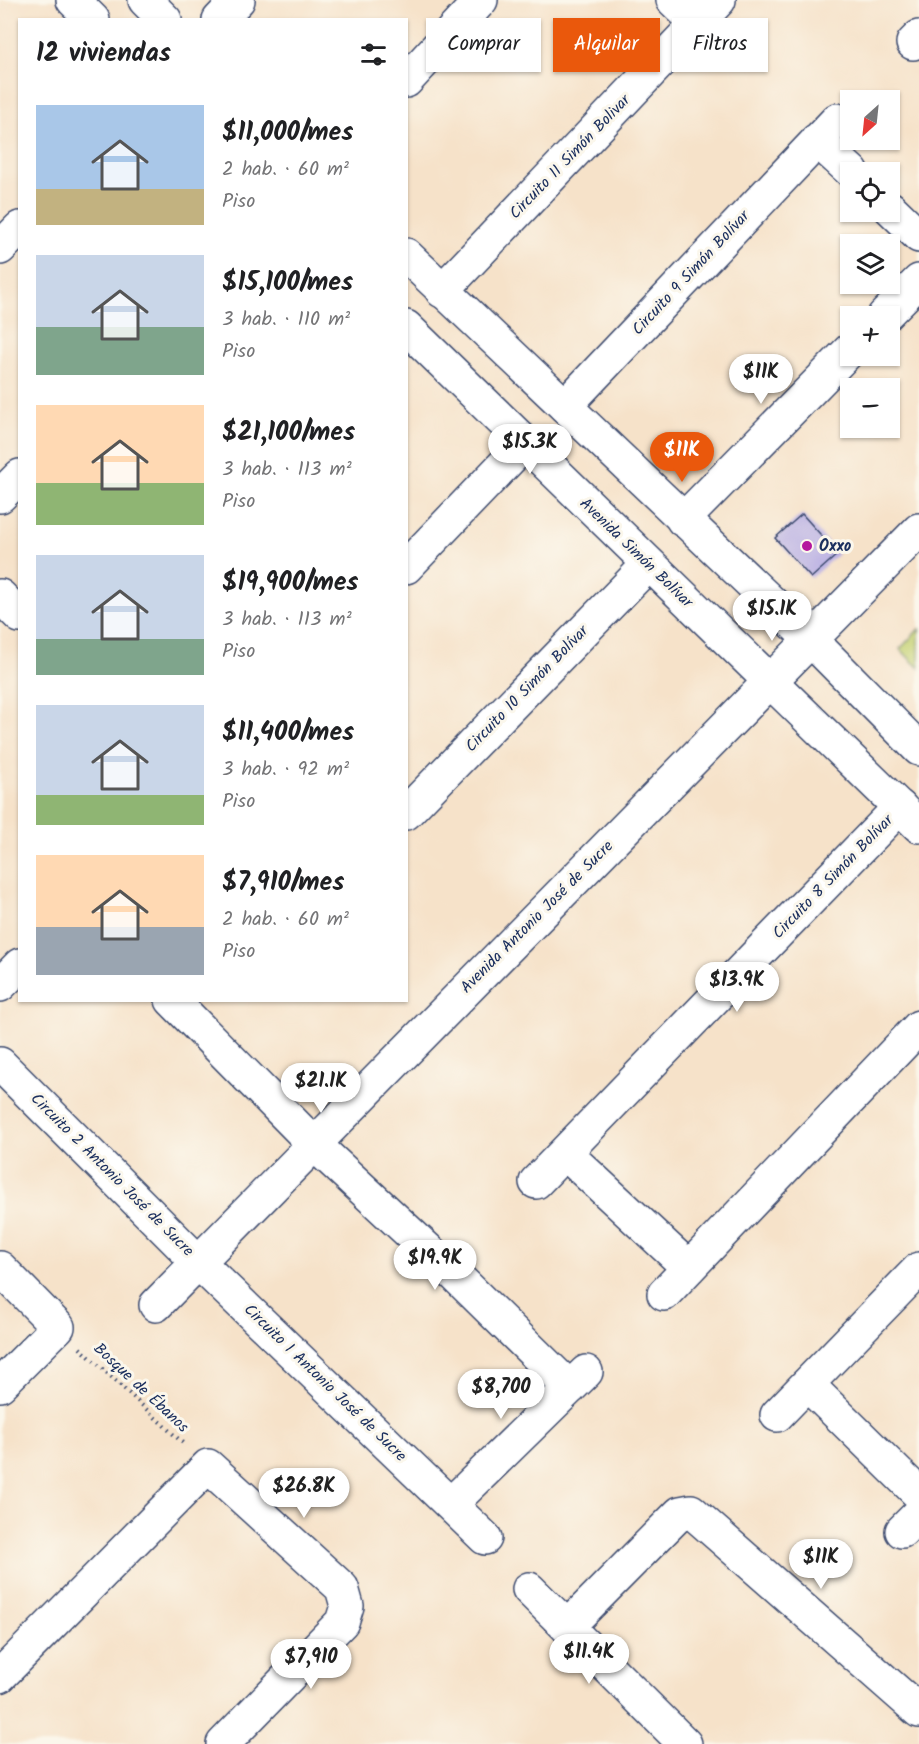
<!DOCTYPE html>
<html lang="es">
<meta charset="utf-8">
<style>
:root{--surface:#fff;--page:#f2f2f2;--text:#202124;--muted:#757577;--accent:#ea580c}
body{margin:0;font-family:Kalam,sans-serif;background:var(--page);color:var(--text);height:100vh;display:flex;flex-direction:column;font-size:22px;white-space:nowrap}
*{box-sizing:border-box;margin:0}
p{font-size:20px;color:var(--muted)}
.icon{flex:none;width:33px;height:33px;fill:none;stroke:currentColor;stroke-width:2;stroke-linecap:round;stroke-linejoin:round}
.map{position:relative;flex:1;overflow:hidden}
.details{position:absolute;left:18px;top:18px;width:390px;height:984px;display:flex;flex-direction:column;background:var(--surface);border-radius:0px;box-shadow:0 2px 4px #0004}
.details>*{flex:none}
.guide{position:absolute;left:426px;top:18px;width:402px;height:54px;display:flex;gap:12px}
.needle{width:39px;rotate:207deg}
.buttons{position:absolute;left:840px;top:90px;display:grid;gap:12px}
.buttons a{display:grid;place-items:center;width:60px;height:60px;border-radius:0px;background:var(--surface);box-shadow:0 2px 4px #0004;font-size:30px}
.price{position:absolute;translate:-50% -51px;padding:0 14px;border-radius:21px;background:#fff;color:#222;font-size:20px;line-height:39px;filter:drop-shadow(0 2px 3px #0008)}
.price::after{content:'';position:absolute;left:50%;top:36px;width:18px;height:14px;margin-left:-9px;background:inherit;clip-path:polygon(0 0,100% 0,50% 100%)}
.price.on{background:var(--accent);color:#fff}
ul{padding:0;list-style:none}
li{display:flex;align-items:center;gap:18px;height:150px;padding:0 18px}
li span{display:grid;place-items:center;flex:none;width:168px;height:120px;border-radius:0px;color:#555}
li>.icon{margin-inline-start:auto}
span .icon{width:72px;height:72px;fill:#fffc;stroke-width:1}
li b{font-size:26px}
h2{display:flex;justify-content:space-between;align-items:center;height:72px;padding:0 18px;font-size:26px}
.pill{padding:0 21px;border-radius:0px;background:var(--surface);box-shadow:0 2px 4px #0004;font-size:21px;line-height:54px}
.pill.on{background:var(--accent);color:#fff}
.map>svg:first-child{display:block}
.green{fill:#c5d172;stroke:#708068;stroke-width:1.5}
.building{fill:#b6ace2}
.lines{fill:none;stroke-linecap:round;stroke-linejoin:round}
.minor-casing{stroke:#3c4a6e;stroke-width:36}
.major-casing{stroke:#3c4a6e;stroke-width:36}
.path{stroke:#3c4a6e;stroke-width:4;stroke-dasharray:1.5 4.5;stroke-linecap:butt}
.minor{stroke:#fff;stroke-width:33}
.major{stroke:#fff;stroke-width:33}
.poi-dot{fill:#b5179e;stroke:#fbf7ec;stroke-width:2}
.labels{text-anchor:middle;dominant-baseline:central;stroke-width:6;stroke-linejoin:round;paint-order:stroke}
.street-label{font-size:16px;fill:#1b2f5e;stroke:#fbf7ec}
.poi-label{font-size:16px;font-weight:bold;fill:#1b2f5e;stroke:#fbf7ec;text-anchor:start}
</style>
<div class="map">
<svg width="919" height="1744" viewBox="0 0 919 1744">
<rect width="100%" height="100%" fill="#fbf7ec"/>
<filter id="ink" filterUnits="userSpaceOnUse"><feTurbulence type="fractalNoise" baseFrequency=".0167" numOctaves="2"/><feDisplacementMap in="SourceGraphic" scale="12" xChannelSelector="R" yChannelSelector="G"/><feConvolveMatrix kernelMatrix="1 2 1 2 8 2 1 2 1" color-interpolation-filters="sRGB"/></filter>
<filter id="wash" filterUnits="userSpaceOnUse"><feTurbulence type="fractalNoise" baseFrequency=".008" numOctaves="4" result="noise"/><feDisplacementMap in="SourceGraphic" scale="24" xChannelSelector="R" yChannelSelector="G"/><feGaussianBlur stdDeviation="1.35" result="paint"/><feColorMatrix in="noise" values="0 0 0 0 0 0 0 0 0 0 0 0 0 0 0 0 0 1.4 0 .05"/><feComposite in="paint" operator="in"/></filter>
<g filter="url(#wash)">
<rect width="100%" height="100%" fill="#f6e2c9"/>
<path class="green" d="M 919,629 L 919,668 L 900,649 Z"/>
<g id="blocks">
<path class="building" d="M 802,514 L 838,554 L 811,578 L 775,538 Z"/>
</g>
</g>
<g filter="url(#ink)">
<use href="#blocks" fill-opacity="0" stroke="#3c4a6e" stroke-width="1.5"/>
<g class="lines">
<defs>
<path id="minor" d="M 673,0 L 698,24
M 219,20 L 238,0
M 913,43 L 919,37
M 406,81 L 481,0
M 817,140 L 852,172
M 890,208 L 919,236
M 0,248 L 20,228
M 442,291 L 719,0
M 884,316 L 919,281
M 565,406 L 837,120
M 0,496 L 20,476
M 683,520 L 850,350
M 406,567 L 524,444
M 0,596 L 20,616
M 406,813 L 648,565
M 0,985 L 20,965
M 172,1000 L 314,1144 L 455,1275 L 570,1388
M 0,1064 L 198,1262 L 485,1538
M 565,1153 L 689,1268
M 536,1182 L 900,807
M 0,1268 L 58,1327 L 0,1385
M 664,1294 L 919,1027
M 156,1305 L 919,530
M 807,1384 L 919,1494
M 777,1415 L 919,1269
M 451,1504 L 586,1372
M 902,1531 L 919,1514
M 529,1589 L 685,1744
M 567,1627 L 680,1513 L 691,1511 L 919,1711
M 0,1676 L 208,1466 L 342,1588 L 347,1606 L 342,1622 L 223,1744"/>
<path id="major" d="M 73,0 L 93,20
M 145,0 L 165,20
M 406,255 L 810,639 L 919,749
M 406,327 L 919,826"/>
</defs>
<use href="#minor" class="minor-casing"/>
<use href="#major" class="major-casing"/>
<path class="path" d="M 80,1348 L 185,1445"/>
<use href="#minor" class="minor"/>
<use href="#major" class="major"/>
</g>
</g>
<circle class="poi-dot" cx="807" cy="546" r="6"/>
<g class="labels">
<g class="street-label">
<text transform="translate(570 157) rotate(-46)">Circuito 11 Simón Bolivar</text>
<text transform="translate(691 273) rotate(-47)">Circuito 9 Simón Bolívar</text>
<text transform="translate(636 553) rotate(44)">Avenida Simón Bolívar</text>
<text transform="translate(527 689) rotate(-46)">Circuito 10 Simón Bolívar</text>
<text transform="translate(833 877) rotate(-46)">Circuito 8 Simón Bolívar</text>
<text transform="translate(537 917) rotate(-45)">Avenida Antonio José de Sucre</text>
<text transform="translate(112 1175) rotate(45)">Circuito 2 Antonio José de Sucre</text>
<text transform="translate(325 1383) rotate(44)">Circuito 1 Antonio José de Sucre</text>
<text transform="translate(141 1388) rotate(43)">Bosque de Ébanos</text>
</g>
<g class="poi-label">
<text x="819" y="546">Oxxo</text>
</g>
</g>
</svg>
<div class="buttons">
<a><svg class="needle" viewBox="-14 -14 28 28"><path d="M0-13l5 13h-10z" fill="#e53935"/><path d="M0 13l5-13h-10z" fill="#757577"/></svg></a>
<a><svg class="icon" aria-label="locate" viewBox="0 0 24 24"><circle cx="12" cy="12" r="6"/><path d="M12 2v4M12 18v4M2 12h4M18 12h4"/></svg></a>
<a><svg class="icon" aria-label="layers" viewBox="0 0 24 24"><path d="M12 4l9 5-9 5-9-5zM3 14l9 5 9-5"/></svg></a>
<a>+</a>
<a>−</a>
</div>
<b class="price" style="left:761px;top:405px">$11K</b>
<b class="price" style="left:530px;top:475px">$15.3K</b>
<b class="price on" style="left:682px;top:483px">$11K</b>
<b class="price" style="left:772px;top:642px">$15.1K</b>
<b class="price" style="left:737px;top:1013px">$13.9K</b>
<b class="price" style="left:321px;top:1114px">$21.1K</b>
<b class="price" style="left:435px;top:1291px">$19.9K</b>
<b class="price" style="left:501px;top:1420px">$8,700</b>
<b class="price" style="left:304px;top:1519px">$26.8K</b>
<b class="price" style="left:821px;top:1590px">$11K</b>
<b class="price" style="left:589px;top:1685px">$11.4K</b>
<b class="price" style="left:311px;top:1690px">$7,910</b>
<div class="guide">
<a class="pill">Comprar</a>
<a class="pill on">Alquilar</a>
<a class="pill">Filtros</a>
</div>
<section class="details">
<h2>12 viviendas<svg class="icon" aria-label="filters" viewBox="0 0 24 24"><path d="M4 7h16M4 17h16"/><circle cx="9" cy="7" r="2"/><circle cx="15" cy="17" r="2"/></svg></h2>
<ul>
<li><span style="background:linear-gradient(#a9c7e8 70%,#c2b280 0)"><svg class="icon" aria-label="home" viewBox="0 0 24 24"><path d="M3 11l9-7 9 7M6 9v11h12V9"/></svg></span><div><b>$11,000/mes</b><p>2 hab. · 60 m²</p><p>Piso</p></div></li>
<li><span style="background:linear-gradient(#c9d6e8 60%,#7fa58c 0)"><svg class="icon" aria-label="home" viewBox="0 0 24 24"><path d="M3 11l9-7 9 7M6 9v11h12V9"/></svg></span><div><b>$15,100/mes</b><p>3 hab. · 110 m²</p><p>Piso</p></div></li>
<li><span style="background:linear-gradient(#ffd9b3 65%,#8fb573 0)"><svg class="icon" aria-label="home" viewBox="0 0 24 24"><path d="M3 11l9-7 9 7M6 9v11h12V9"/></svg></span><div><b>$21,100/mes</b><p>3 hab. · 113 m²</p><p>Piso</p></div></li>
<li><span style="background:linear-gradient(#c9d6e8 70%,#7fa58c 0)"><svg class="icon" aria-label="home" viewBox="0 0 24 24"><path d="M3 11l9-7 9 7M6 9v11h12V9"/></svg></span><div><b>$19,900/mes</b><p>3 hab. · 113 m²</p><p>Piso</p></div></li>
<li><span style="background:linear-gradient(#c9d6e8 75%,#8fb573 0)"><svg class="icon" aria-label="home" viewBox="0 0 24 24"><path d="M3 11l9-7 9 7M6 9v11h12V9"/></svg></span><div><b>$11,400/mes</b><p>3 hab. · 92 m²</p><p>Piso</p></div></li>
<li><span style="background:linear-gradient(#ffd9b3 60%,#9aa5b1 0)"><svg class="icon" aria-label="home" viewBox="0 0 24 24"><path d="M3 11l9-7 9 7M6 9v11h12V9"/></svg></span><div><b>$7,910/mes</b><p>2 hab. · 60 m²</p><p>Piso</p></div></li>
</ul>
</section>
</div>
